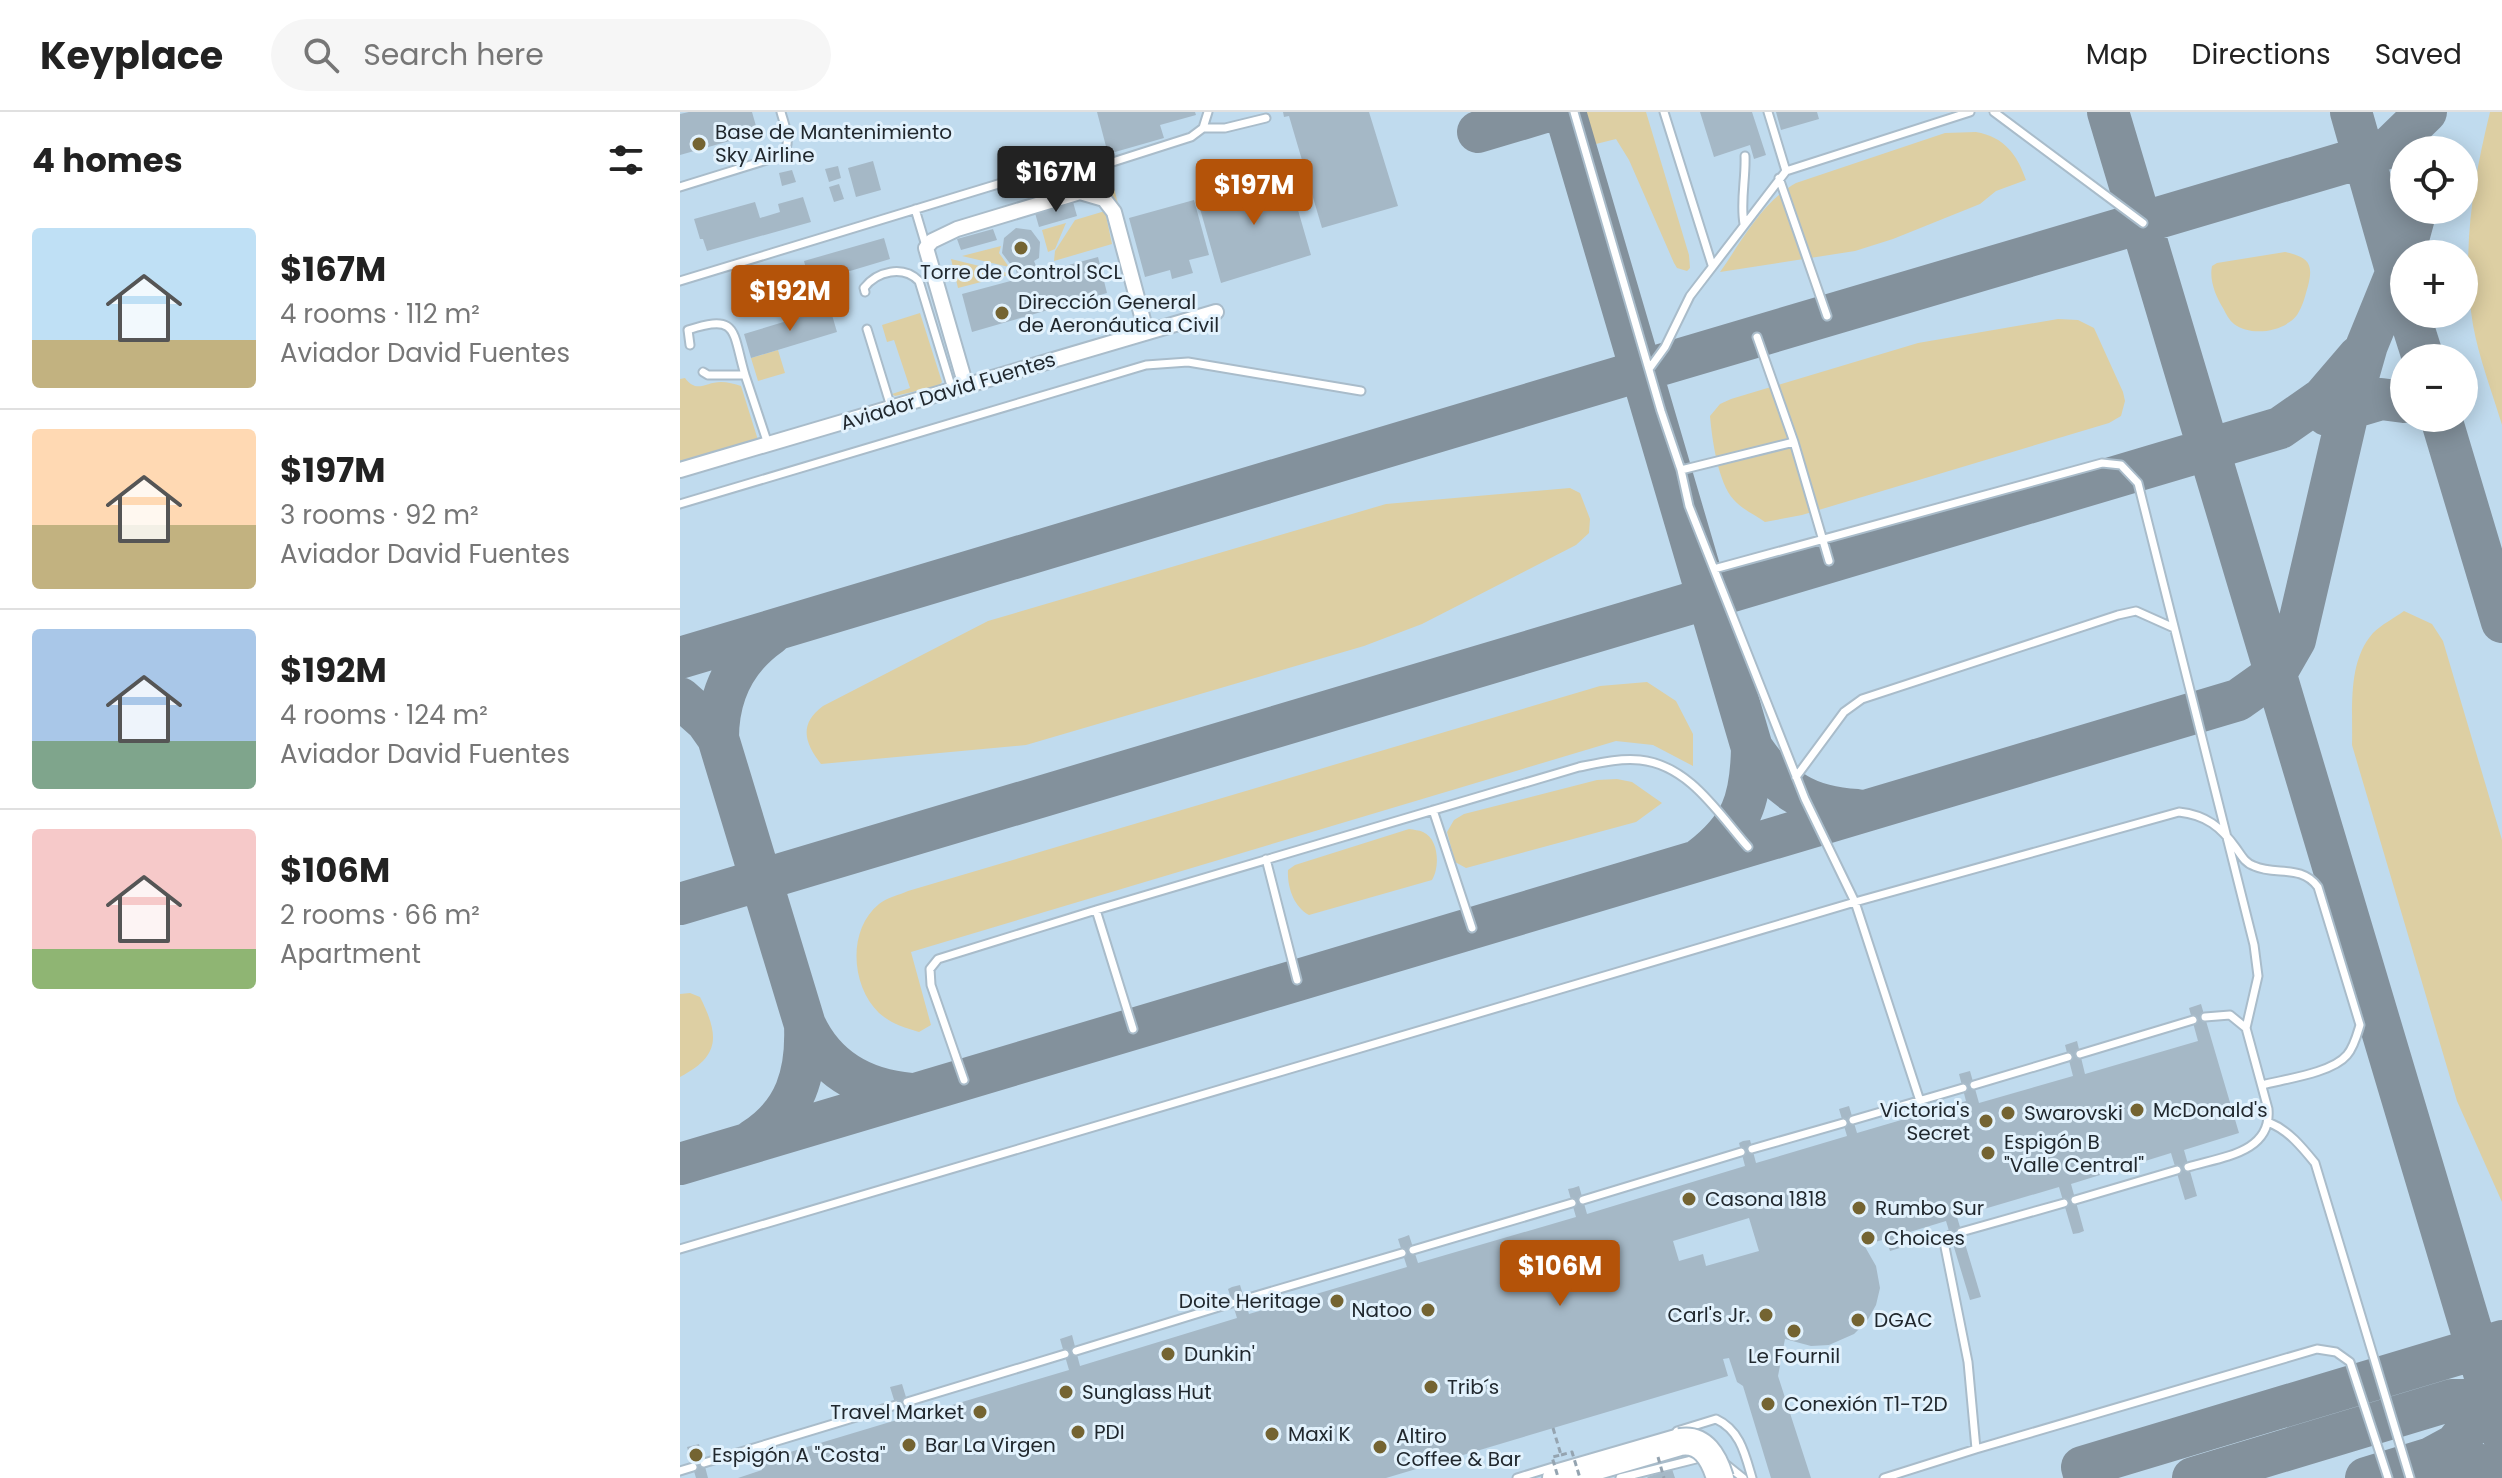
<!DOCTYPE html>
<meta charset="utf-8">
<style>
:root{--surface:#fff;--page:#f6f6f6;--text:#222;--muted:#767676;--line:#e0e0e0;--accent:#b45309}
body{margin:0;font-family:Poppins,sans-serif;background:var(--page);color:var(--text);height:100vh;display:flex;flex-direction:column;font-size:30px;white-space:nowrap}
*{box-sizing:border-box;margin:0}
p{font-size:26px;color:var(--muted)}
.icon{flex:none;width:44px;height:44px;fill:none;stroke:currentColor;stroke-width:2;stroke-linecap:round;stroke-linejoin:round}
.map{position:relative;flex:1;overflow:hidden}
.drawer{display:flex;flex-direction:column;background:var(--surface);width:680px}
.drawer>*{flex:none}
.fabs{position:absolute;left:1710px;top:24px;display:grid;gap:16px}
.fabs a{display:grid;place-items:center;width:88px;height:88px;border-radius:50%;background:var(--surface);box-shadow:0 4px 20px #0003;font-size:40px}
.price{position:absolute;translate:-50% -68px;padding:0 18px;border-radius:8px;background:var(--accent);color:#fff;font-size:26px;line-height:52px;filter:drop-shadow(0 2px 4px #0008)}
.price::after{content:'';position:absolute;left:50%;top:48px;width:24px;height:18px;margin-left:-12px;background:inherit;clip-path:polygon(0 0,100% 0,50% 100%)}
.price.selected{background:#222;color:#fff}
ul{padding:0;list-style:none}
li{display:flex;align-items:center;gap:24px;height:200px;padding:0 32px}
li+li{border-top:2px solid var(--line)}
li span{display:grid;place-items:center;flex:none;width:224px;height:160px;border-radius:8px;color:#555}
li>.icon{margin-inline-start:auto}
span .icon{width:96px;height:96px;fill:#fffc;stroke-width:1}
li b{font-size:34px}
h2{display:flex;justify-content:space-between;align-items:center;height:96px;padding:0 32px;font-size:34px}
header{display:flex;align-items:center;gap:48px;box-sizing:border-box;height:112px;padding:0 40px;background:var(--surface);border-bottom:2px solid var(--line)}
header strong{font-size:38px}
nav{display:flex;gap:44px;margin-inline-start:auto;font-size:28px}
.search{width:560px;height:72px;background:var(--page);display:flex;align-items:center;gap:20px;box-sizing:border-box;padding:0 28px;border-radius:44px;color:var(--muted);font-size:30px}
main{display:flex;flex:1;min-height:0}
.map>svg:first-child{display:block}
.built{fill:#c0dbee;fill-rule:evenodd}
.green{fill:#ddcfa3}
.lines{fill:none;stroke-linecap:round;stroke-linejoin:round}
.taxiway{stroke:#83919c;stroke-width:42}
.building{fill:#a5b8c6;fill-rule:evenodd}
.lane-casing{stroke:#a9bcca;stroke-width:11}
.street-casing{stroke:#a9bcca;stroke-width:18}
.highway-casing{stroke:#a9bcca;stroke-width:30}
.lane{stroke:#fff;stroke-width:7}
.street{stroke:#fff;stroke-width:14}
.highway{stroke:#fff;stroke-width:26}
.highway-bridge-casing{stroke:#a9bcca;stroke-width:30;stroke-linecap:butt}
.path-bridge{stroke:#95a4b0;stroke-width:3;stroke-dasharray:6 4;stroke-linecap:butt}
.highway-bridge{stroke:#fff;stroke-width:26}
.poi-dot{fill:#746432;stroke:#e2f2fd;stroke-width:3}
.labels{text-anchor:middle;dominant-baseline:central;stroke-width:6;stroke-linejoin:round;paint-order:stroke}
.poi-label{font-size:20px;fill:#21282e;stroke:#e2f2fd;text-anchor:start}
.street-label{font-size:20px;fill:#21282e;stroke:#e2f2fd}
</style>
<header>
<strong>Keyplace</strong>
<div class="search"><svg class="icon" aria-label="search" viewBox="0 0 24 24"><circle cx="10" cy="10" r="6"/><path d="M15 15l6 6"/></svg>Search here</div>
<nav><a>Map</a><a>Directions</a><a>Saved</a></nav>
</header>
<main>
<section class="drawer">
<h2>4 homes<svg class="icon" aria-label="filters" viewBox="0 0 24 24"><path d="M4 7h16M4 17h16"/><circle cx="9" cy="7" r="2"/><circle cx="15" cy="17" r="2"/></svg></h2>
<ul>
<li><span style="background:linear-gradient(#bfe0f5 70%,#c2b280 0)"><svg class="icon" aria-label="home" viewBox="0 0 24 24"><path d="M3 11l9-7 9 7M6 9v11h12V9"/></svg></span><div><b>$167M</b><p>4 rooms · 112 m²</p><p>Aviador David Fuentes</p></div></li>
<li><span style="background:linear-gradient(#ffd9b3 60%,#c2b280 0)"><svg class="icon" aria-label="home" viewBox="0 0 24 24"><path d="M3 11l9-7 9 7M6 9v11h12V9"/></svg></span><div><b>$197M</b><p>3 rooms · 92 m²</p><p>Aviador David Fuentes</p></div></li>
<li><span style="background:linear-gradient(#a9c7e8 70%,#7fa58c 0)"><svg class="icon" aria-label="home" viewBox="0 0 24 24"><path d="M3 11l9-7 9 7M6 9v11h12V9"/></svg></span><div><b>$192M</b><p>4 rooms · 124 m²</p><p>Aviador David Fuentes</p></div></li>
<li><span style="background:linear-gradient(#f6c9c9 75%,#8fb573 0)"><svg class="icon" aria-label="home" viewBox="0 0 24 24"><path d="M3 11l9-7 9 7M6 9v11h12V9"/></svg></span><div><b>$106M</b><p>2 rooms · 66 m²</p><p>Apartment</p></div></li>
</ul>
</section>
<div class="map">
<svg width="1822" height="1366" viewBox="0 0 1822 1366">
<rect width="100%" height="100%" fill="#d1e5f3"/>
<path class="built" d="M 0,0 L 1822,0 L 1822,1366 L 0,1366 ZM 1724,38 L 1784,38 L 1784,98 L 1724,98 ZM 1724,142 L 1784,142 L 1784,202 L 1724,202 ZM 1724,246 L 1784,246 L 1784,306 L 1724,306 Z"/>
<path class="green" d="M 902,0 L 966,0 L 1009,143 L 1010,156 L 1007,159 L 997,156 L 994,151 L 949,48 L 936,27 L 912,33 Z
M 1810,0 L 1822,0 L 1822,313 C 1812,280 1799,246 1793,213 C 1781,142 1793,69 1810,0 Z
M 1296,20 C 1324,25 1337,42 1346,68 L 1316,79 L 1300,92 L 1213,127 L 1175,139 L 1040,160 C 1062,129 1082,90 1116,71 L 1265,21 Z
M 397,64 L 431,64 L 440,100 L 387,79 L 383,67 Z
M 425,99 L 432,132 L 374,149 L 375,139 L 395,108 Z
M 386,111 L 375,137 L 368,140 L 362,118 Z
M 321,134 L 319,141 L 329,155 L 282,144 Z
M 1605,140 C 1628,145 1634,151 1628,174 C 1625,184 1623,194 1617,203 C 1604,220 1571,225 1554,212 C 1549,208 1546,202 1543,196 C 1536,185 1529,168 1532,154 L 1537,151 Z
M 271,147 L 332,162 L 278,176 Z
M 240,201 L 262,270 L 258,274 L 215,284 L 212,282 L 230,276 L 214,228 L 207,230 L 202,213 Z
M 1378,207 L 1398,208 L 1414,216 L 1443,280 L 1445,289 L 1441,304 L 1429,311 L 1122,403 L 1085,410 C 1075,403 1062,397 1054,388 C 1038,371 1032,327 1030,304 L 1040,292 L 1051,287 L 1238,231 Z
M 98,238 L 105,261 L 78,269 L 71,246 Z
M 5,266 C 17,282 25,270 41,270 C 47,270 55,272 61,274 L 78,328 L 0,349 L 0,267 Z
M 890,376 L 900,381 L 910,407 L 909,421 L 896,433 L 742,512 L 684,534 L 346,633 L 141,652 C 124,630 119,612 143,594 L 308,509 L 706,392 Z
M 1724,499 L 1752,512 L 1763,529 L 1822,728 L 1822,1090 L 1777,989 L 1672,633 C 1673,597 1667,550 1693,521 C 1701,513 1714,506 1724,499 Z
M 967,570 L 996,589 L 1013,622 L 1013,654 L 973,633 L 936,629 L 231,840 L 251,913 L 239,920 C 225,916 210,911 199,901 C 171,874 167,818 199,792 C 206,786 219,783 228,779 L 920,574 Z
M 937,667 L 952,670 L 982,691 L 956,710 L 786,756 L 775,750 L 767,720 L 774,708 L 784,702 L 917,668 Z
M 729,717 C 734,718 739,718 743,720 C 759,727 760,755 752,768 L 629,803 C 614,795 607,775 608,758 L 615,753 Z
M 10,881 L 20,885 C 39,923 41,944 0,965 L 0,882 Z"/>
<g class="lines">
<path class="taxiway" d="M 885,0 L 1072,636 C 1071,688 1062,715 1020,747
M 1428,0 L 1822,1321
M 1671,0 L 1721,176
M 798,20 L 865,0
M 1724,142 L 1736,98
M 1729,202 L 1743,246
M 1647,303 L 1701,287 L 1724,290
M 1761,306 L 1822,510
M 0,546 L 960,259 L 1684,45 L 1710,35 L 1746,0
M 0,586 L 26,609 L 38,626 L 125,913 C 127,961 116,1001 73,1028
M 38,626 C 38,582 55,547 91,522
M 1072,636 C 1101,678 1126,695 1177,698
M 0,792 L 1600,316 L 1643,286 L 1679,244
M 125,913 C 146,958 184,978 231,982
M 0,1052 L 1558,588 L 1596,561 L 1615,528 L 1669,296 L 1687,233 L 1724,142
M 1751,1346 L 1792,1350 L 1822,1363
M 1405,1366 L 1402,1355 L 1822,1229
M 1513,1366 L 1772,1288 L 1800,1288
M 1686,1366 L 1751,1346 L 1775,1333 L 1795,1308 L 1811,1265"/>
</g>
<path class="building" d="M 9,0 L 72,0 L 78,21 L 0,43 L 0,2 Z
M 417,0 L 515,0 L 516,3 L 480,13 L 484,26 L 428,42 Z
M 603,0 L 689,0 L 718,94 L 642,116 L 609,4 L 604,5 Z
M 1020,0 L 1072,0 L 1086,43 L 1074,47 L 1070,33 L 1034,45 Z
M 1096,0 L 1137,0 L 1139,7 L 1101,18 Z
M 193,49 L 201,78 L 176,85 L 168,56 Z
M 158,54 L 161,66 L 149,70 L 145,57 Z
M 112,58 L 116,70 L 102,74 L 99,61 Z
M 607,60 L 631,143 L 541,171 L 517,86 Z
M 159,72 L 164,87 L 154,90 L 149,75 Z
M 123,85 L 131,110 L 27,139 L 23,127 L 20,127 L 14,107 L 75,90 L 80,106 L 100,100 L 98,92 Z
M 514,88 L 529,143 L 509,148 L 513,161 L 492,167 L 490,158 L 465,165 L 449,106 Z
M 393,90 L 397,104 L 359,115 L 355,101 Z
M 336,116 L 351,118 L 360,130 L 359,146 L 354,149 L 359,161 L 418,145 L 427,181 L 292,220 L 282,182 L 338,167 L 335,154 L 331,153 L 322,141 L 324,126 Z
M 313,117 L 317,128 L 281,138 L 277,127 Z
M 204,126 L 210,147 L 130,171 L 124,149 Z
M 150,196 L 157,220 L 71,246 L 64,222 Z
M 1521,892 L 1559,1021 L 1504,1038 L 1517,1084 L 1505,1088 L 1491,1041 L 1391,1072 L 1404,1119 L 1399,1121 L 1393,1122 L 1379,1075 L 1277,1105 L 1301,1185 L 1290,1188 L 1266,1109 L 1220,1123 L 1223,1135 L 1210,1139 L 1206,1127 L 1184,1133 L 1196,1154 L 1200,1176 L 1196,1193 L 1187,1209 L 1174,1222 L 1149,1233 L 1131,1234 L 1105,1227 L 1098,1264 L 1131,1366 L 1091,1366 L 1063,1274 L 1057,1270 L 1049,1246 L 1043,1247 L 1048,1264 L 706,1366 L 58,1366 L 82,1358 L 80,1349 L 220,1307 L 210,1275 L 222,1272 L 232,1305 L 389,1258 L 380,1227 L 392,1223 L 400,1254 L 557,1206 L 548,1177 L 552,1175 L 560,1173 L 569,1202 L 727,1155 L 718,1127 L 724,1125 L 729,1123 L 738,1151 L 896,1105 L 888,1077 L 893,1076 L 899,1074 L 907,1102 L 1065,1054 L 1059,1031 L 1063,1029 L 1070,1028 L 1076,1051 L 1167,1024 L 1159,997 L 1169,994 L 1177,1021 L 1286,989 L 1279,962 L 1290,959 L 1299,991 L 1393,964 L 1385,933 L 1397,929 L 1405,962 L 1518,929 L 1509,896 ZM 1069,1106 L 1079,1139 L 1026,1154 L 1023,1142 L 999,1149 L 993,1129 Z
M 19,1332 L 28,1366 L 16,1366 L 7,1335 Z
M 992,1357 L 995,1366 L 968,1366 L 967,1365 Z"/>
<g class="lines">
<defs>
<path id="lane" d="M 894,0 L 981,299 L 1001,358 L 1009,394 L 1125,687 L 1175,790 L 1240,989
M 984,0 L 1032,153
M 1088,0 L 1106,59
M 1314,0 L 1463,111
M 523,16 L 545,16 L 586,6
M 1099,66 L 1147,204
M 0,75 L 103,43 C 112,29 105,15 101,0
M 235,97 L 246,134
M 1064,112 C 1060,89 1066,67 1065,44
M 0,169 L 361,59 L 417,55 L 511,25 L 523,16 L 528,0
M 185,180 L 184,176 C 197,159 223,153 239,169 L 272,277
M 187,217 L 211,295
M 1077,225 L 1114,330 L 1149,449
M 10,233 L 8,218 C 59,201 52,219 65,263
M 969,257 L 985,235 L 1010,184 L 1106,59 L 1290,0
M 23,260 L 28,263 L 65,263 L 88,332
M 1001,358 L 1114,330
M 0,392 L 466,253 L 508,250 L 681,279
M 1034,457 L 1422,351 L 1441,353 L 1458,371 L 1574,833 L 1578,864 L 1566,916
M 1116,665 L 1164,600 L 1182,587 L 1438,503 L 1456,499 L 1494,516
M 753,698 L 792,816
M 586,747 L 617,868
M 416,798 L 453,917
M 1400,942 L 1513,908
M 284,968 L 251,873 L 250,857 L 258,847 L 416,798 L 899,655 C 919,651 939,646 960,648 C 1009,653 1038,701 1068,735
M 1294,973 L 1388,945
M 1173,1008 L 1283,976
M 1590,1011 C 1608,1018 1622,1035 1635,1051 L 1730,1366
M 1072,1037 L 1163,1011
M 1508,1055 C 1541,1045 1592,1041 1588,997 L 1566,916 L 1550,903 L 1525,905
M 903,1088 L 1061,1040
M 1395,1088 L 1497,1058
M 1281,1120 L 1384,1091
M 0,1137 L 1175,790 L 1499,700 C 1526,703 1541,715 1556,736 C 1561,743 1565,751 1574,754 C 1596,764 1621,752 1638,775 L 1680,913 C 1677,923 1674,935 1667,943 C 1652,961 1605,967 1582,973
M 733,1138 L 892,1091
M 565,1187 L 722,1141
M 396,1239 L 552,1191
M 227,1290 L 385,1242
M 997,1319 L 1036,1307 C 1060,1318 1065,1342 1072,1366
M 1296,1337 L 1637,1237 L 1656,1240 L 1670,1250 L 1708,1366
M 1043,1350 L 1063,1366
M 24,1351 L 216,1293
M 0,1359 L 13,1355
M 837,1366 L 873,1355
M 940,1366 L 1024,1345
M 1204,1366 L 1296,1337 L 1288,1250 L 1264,1130 L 1270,1123"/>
<path id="street" d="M 286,274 L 246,136 L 252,129 L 277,117 L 400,80 L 424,87 L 434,100 L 466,219
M 0,358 L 536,200"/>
<path id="highway" d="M 876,1366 L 1000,1330"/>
</defs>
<use href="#lane" class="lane-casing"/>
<use href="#street" class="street-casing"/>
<use href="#highway" class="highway-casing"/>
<use href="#lane" class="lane"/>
<use href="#street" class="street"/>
<use href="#highway" class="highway"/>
<defs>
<path id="highway-bridge" d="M 1000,1330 C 1023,1326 1034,1346 1040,1366"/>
</defs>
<use href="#highway-bridge" class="highway-bridge-casing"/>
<path class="path-bridge" d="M 873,1316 L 881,1343 L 872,1345 L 878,1365
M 881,1343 L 892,1340 L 900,1366
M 978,1345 L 984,1366"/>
<use href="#highway-bridge" class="highway-bridge"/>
</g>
<g class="poi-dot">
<circle cx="19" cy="32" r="8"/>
<circle cx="341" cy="136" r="8"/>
<circle cx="322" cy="201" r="8"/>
<circle cx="1457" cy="998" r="8"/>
<circle cx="1328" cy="1001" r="8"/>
<circle cx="1306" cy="1009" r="8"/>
<circle cx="1308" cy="1041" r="8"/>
<circle cx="1009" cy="1087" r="8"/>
<circle cx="1179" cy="1096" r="8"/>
<circle cx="1188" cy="1126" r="8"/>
<circle cx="657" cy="1189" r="8"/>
<circle cx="748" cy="1198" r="8"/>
<circle cx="1086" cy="1203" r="8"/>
<circle cx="1178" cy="1208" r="8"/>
<circle cx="1114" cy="1219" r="8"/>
<circle cx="488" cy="1242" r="8"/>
<circle cx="751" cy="1275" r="8"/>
<circle cx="386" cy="1280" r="8"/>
<circle cx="1088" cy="1292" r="8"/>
<circle cx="300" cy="1300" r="8"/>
<circle cx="398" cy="1320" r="8"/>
<circle cx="592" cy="1322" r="8"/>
<circle cx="229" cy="1333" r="8"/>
<circle cx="700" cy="1335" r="8"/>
<circle cx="16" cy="1343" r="8"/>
</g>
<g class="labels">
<g class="poi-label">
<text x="35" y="20">Base de Mantenimiento<tspan x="35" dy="23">Sky Airline</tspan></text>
<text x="341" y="160" text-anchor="middle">Torre de Control SCL</text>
<text x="338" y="190">Dirección General<tspan x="338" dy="23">de Aeronáutica Civil</tspan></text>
<text x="1290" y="998" text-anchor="end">Victoria's<tspan x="1290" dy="23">Secret</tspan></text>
<text x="1473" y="998">McDonald's</text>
<text x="1344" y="1001">Swarovski</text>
<text x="1324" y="1030">Espigón B<tspan x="1324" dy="23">"Valle Central"</tspan></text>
<text x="1025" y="1087">Casona 1818</text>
<text x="1195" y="1096">Rumbo Sur</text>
<text x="1204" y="1126">Choices</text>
<text x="641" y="1189" text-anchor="end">Doite Heritage</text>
<text x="732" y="1198" text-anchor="end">Natoo</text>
<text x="1070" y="1203" text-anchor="end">Carl's Jr.</text>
<text x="1194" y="1208">DGAC</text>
<text x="504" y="1242">Dunkin'</text>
<text x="1114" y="1244" text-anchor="middle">Le Fournil</text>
<text x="767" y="1275">Trib´s</text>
<text x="402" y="1280">Sunglass Hut</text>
<text x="1104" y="1292">Conexión T1-T2D</text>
<text x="284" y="1300" text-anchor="end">Travel Market</text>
<text x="414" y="1320">PDI</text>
<text x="608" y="1322">Maxi K</text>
<text x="716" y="1324">Altiro<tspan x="716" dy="23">Coffee &amp; Bar</tspan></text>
<text x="245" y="1333">Bar La Virgen</text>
<text x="32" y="1343">Espigón A "Costa"</text>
</g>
<g class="street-label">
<text transform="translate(268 279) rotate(-17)">Aviador David Fuentes</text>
</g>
</g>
</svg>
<div class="fabs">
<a><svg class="icon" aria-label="locate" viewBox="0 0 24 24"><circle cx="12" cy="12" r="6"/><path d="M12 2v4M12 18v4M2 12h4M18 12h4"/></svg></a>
<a>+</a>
<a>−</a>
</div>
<b class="price selected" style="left:376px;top:102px">$167M</b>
<b class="price" style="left:574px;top:115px">$197M</b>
<b class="price" style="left:110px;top:221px">$192M</b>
<b class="price" style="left:880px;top:1196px">$106M</b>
</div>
</main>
